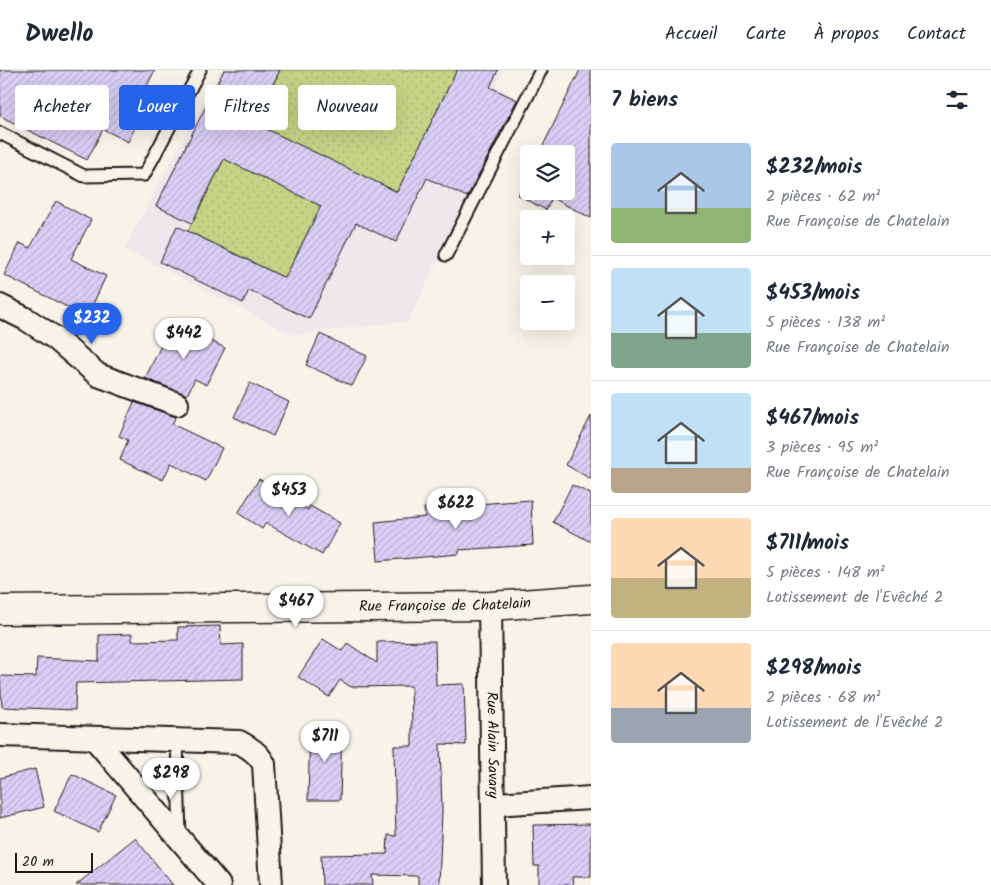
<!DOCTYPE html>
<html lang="fr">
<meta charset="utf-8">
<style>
:root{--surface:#fff;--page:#f2f2f3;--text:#1f2937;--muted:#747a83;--line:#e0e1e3;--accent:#2563eb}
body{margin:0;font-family:Kalam,sans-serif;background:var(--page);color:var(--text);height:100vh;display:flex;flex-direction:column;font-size:19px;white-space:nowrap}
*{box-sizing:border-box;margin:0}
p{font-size:16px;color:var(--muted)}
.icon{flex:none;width:28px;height:28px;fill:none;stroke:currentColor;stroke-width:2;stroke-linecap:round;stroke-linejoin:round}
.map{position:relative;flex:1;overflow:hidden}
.drawer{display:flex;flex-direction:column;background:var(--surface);width:400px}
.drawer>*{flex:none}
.hud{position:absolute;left:15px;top:15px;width:475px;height:45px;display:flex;gap:10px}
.controls{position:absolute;left:520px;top:75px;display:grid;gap:10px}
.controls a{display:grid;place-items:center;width:55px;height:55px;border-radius:5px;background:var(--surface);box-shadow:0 5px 20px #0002;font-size:25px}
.scale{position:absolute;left:15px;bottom:12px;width:78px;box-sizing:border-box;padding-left:5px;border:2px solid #1c1c1c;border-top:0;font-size:14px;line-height:18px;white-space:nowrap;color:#1c1c1c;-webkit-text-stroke:4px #f7f3e8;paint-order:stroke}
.price{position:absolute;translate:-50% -42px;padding:0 11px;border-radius:18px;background:#fff;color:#222;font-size:16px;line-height:32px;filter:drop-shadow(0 1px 2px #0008)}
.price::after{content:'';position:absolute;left:50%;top:30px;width:15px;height:11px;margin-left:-8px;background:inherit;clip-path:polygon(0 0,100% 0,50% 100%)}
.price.active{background:var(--accent);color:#fff}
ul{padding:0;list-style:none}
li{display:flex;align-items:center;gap:15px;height:125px;padding:0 20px}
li+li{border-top:1px solid var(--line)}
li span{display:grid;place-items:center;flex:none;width:140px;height:100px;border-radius:5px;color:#555}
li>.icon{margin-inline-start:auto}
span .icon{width:60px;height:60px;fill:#fffc;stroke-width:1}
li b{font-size:21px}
h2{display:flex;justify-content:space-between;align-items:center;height:60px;padding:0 20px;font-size:21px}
.tag{padding:0 18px;border-radius:5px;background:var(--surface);box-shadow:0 5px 20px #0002;font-size:18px;line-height:45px}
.tag.active{background:var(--accent);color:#fff}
header{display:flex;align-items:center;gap:30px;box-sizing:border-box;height:70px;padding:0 25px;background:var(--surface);border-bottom:1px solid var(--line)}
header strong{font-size:24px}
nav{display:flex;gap:28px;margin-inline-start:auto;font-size:18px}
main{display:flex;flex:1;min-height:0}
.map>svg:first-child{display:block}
.built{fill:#eee8ec}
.grass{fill:url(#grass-dots);stroke:#717851}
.building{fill:url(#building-hatch);stroke:#1c1c1c}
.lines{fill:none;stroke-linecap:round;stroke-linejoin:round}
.lane-casing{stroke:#1c1c1c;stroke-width:15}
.street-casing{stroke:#1c1c1c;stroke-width:26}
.secondary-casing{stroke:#1c1c1c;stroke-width:31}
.lane{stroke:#f7f3e8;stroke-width:11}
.street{stroke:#f7f3e8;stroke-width:22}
.secondary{stroke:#f7f3e8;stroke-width:28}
.labels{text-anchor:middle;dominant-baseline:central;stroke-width:5;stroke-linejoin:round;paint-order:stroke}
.street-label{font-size:15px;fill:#1c1c1c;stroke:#f7f3e8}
</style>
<header>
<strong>Dwello</strong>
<nav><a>Accueil</a><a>Carte</a><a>À propos</a><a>Contact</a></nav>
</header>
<main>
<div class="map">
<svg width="591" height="815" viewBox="0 0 591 815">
<defs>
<pattern id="grass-dots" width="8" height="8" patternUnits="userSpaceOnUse" patternTransform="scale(1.25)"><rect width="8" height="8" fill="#c6d386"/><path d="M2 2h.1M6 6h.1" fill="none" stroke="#aab573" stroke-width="1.8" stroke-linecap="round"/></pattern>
<pattern id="building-hatch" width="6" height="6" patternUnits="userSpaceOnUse" patternTransform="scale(1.25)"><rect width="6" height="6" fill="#dacff7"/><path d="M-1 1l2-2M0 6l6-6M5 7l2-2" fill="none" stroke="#bab1d3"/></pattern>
</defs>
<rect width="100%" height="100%" fill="#f7f3e8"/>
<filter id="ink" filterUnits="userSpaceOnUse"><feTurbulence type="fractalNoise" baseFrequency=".02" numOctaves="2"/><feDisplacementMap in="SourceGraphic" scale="10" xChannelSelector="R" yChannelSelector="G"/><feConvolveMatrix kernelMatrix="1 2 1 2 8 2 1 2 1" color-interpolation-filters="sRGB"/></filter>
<g filter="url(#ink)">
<path class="built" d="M 220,0 L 503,0 L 496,16 L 518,28 L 408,251 L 293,265 L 124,179 Z"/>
<path class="grass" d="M 280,0 L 457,0 L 397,122 L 265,59 L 246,99 L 321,136 L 285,208 L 188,161 L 221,95 L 185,77 L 190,68 L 222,83 L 247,32 L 215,17 L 219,9 L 265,31 Z"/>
<path class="building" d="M 0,0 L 155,0 L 136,37 L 143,41 L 128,72 L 103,59 L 87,90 L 0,46 Z
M 224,0 L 280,0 L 254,53 L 397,122 L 457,0 L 498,0 L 490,17 L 517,30 L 467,127 L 427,108 L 396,172 L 356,153 L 309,249 L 249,220 L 243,233 L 160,192 L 177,156 L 285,208 L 321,136 L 224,89 L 192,153 L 156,136 Z
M 580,0 L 591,0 L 591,148 L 552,128 L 546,140 L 518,125 L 529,104 L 529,121 L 566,121 L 566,84 L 539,84 Z
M 56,131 L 91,150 L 71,189 L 106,206 L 87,247 L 4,205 L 20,173 L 30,178 Z
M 173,252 L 225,278 L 206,315 L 195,309 L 187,325 L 145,308 Z
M 320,264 L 367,286 L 352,316 L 306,295 Z
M 250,313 L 289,332 L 273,366 L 234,347 Z
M 134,332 L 176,347 L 172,354 L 222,378 L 206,411 L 171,393 L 163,410 L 120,390 L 128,370 L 119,366 Z
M 591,346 L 591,409 L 566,395 Z
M 259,409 L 308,440 L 310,436 L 340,453 L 322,485 L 266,453 L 262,459 L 238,443 Z
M 572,415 L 591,424 L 591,472 L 553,452 Z
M 531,430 L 533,475 L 459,480 L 459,484 L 378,491 L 375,452 L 425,447 L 424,438 Z
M 220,556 L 221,575 L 243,574 L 243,609 L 76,613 L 75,640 L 2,637 L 0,606 L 36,607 L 37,588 L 99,591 L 99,565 L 132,564 L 132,571 L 178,570 L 178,557 Z
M 323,569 L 342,581 L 347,573 L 377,593 L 377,572 L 435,571 L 436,615 L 464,614 L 466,675 L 440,674 L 442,741 L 439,815 L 418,815 L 418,806 L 372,805 L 373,815 L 322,815 L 321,785 L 387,784 L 388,765 L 396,766 L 394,676 L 412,676 L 412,657 L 413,657 L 412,656 L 411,616 L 351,617 L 340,610 L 329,627 L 298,607 Z
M 310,655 L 342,656 L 340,730 L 308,730 Z
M 35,699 L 44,737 L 0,748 L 0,708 Z
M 72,704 L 116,725 L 98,762 L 54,741 Z
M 591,754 L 591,807 L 572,807 L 573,815 L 539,815 L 539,796 L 534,796 L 533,755 Z
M 135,768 L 173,815 L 76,815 Z"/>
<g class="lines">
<defs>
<path id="lane" d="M 0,63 L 84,106 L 144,105 L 200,0
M 446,185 L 541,0
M 177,671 L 180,766"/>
<g id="street">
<path d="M 0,236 L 26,249 L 55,268 L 98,305 L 177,334"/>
<path id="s1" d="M 490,536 L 494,815"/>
<path d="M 0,665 L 239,672 C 250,678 258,683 264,694 L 271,815"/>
<path d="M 95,669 L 219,815"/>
<path d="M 495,734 L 591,728"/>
</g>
<g id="secondary">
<path id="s2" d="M 0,540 L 490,536 L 591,529"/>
</g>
</defs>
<use href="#lane" class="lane-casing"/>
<use href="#street" class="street-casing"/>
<use href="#secondary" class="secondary-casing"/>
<use href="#lane" class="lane"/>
<use href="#street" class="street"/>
<use href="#secondary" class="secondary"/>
</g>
</g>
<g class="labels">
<g class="street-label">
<text stroke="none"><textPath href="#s2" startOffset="445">Rue Françoise de Chatelain</textPath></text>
<text stroke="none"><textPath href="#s1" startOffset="139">Rue Alain Savary</textPath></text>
</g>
</g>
</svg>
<div class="controls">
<a><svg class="icon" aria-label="layers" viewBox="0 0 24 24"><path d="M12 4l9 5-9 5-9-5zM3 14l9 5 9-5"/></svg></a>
<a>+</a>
<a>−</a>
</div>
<div class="scale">20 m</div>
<b class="price active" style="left:92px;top:275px">$232</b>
<b class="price" style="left:184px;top:290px">$442</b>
<b class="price" style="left:289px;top:447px">$453</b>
<b class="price" style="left:456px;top:460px">$622</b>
<b class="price" style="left:296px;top:558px">$467</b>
<b class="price" style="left:325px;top:693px">$711</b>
<b class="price" style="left:171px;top:730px">$298</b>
<div class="hud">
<a class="tag">Acheter</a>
<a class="tag active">Louer</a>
<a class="tag">Filtres</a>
<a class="tag">Nouveau</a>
</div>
</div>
<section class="drawer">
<h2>7 biens<svg class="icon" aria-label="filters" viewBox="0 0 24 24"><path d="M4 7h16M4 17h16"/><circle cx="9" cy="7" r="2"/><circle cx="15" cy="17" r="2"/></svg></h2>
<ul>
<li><span style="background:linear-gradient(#a9c7e8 65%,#8fb573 0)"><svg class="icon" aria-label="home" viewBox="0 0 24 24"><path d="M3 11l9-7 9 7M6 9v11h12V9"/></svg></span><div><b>$232/mois</b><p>2 pièces · 62 m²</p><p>Rue Françoise de Chatelain</p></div></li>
<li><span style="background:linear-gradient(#bfe0f5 65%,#7fa58c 0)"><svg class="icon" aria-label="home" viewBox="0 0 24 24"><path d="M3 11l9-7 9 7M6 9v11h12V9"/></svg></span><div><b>$453/mois</b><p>5 pièces · 138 m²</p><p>Rue Françoise de Chatelain</p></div></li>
<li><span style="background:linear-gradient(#bfe0f5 75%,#b9a48a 0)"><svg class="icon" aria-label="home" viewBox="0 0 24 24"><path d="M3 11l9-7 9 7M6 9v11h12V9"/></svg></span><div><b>$467/mois</b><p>3 pièces · 95 m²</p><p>Rue Françoise de Chatelain</p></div></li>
<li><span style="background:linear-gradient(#ffd9b3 60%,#c2b280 0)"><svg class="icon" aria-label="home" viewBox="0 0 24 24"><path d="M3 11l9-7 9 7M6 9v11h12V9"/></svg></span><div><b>$711/mois</b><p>5 pièces · 148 m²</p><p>Lotissement de l'Evêché 2</p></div></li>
<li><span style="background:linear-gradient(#ffd9b3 65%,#9aa5b1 0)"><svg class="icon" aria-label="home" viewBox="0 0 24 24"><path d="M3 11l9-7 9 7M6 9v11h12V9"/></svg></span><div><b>$298/mois</b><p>2 pièces · 68 m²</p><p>Lotissement de l'Evêché 2</p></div></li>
</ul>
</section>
</main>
